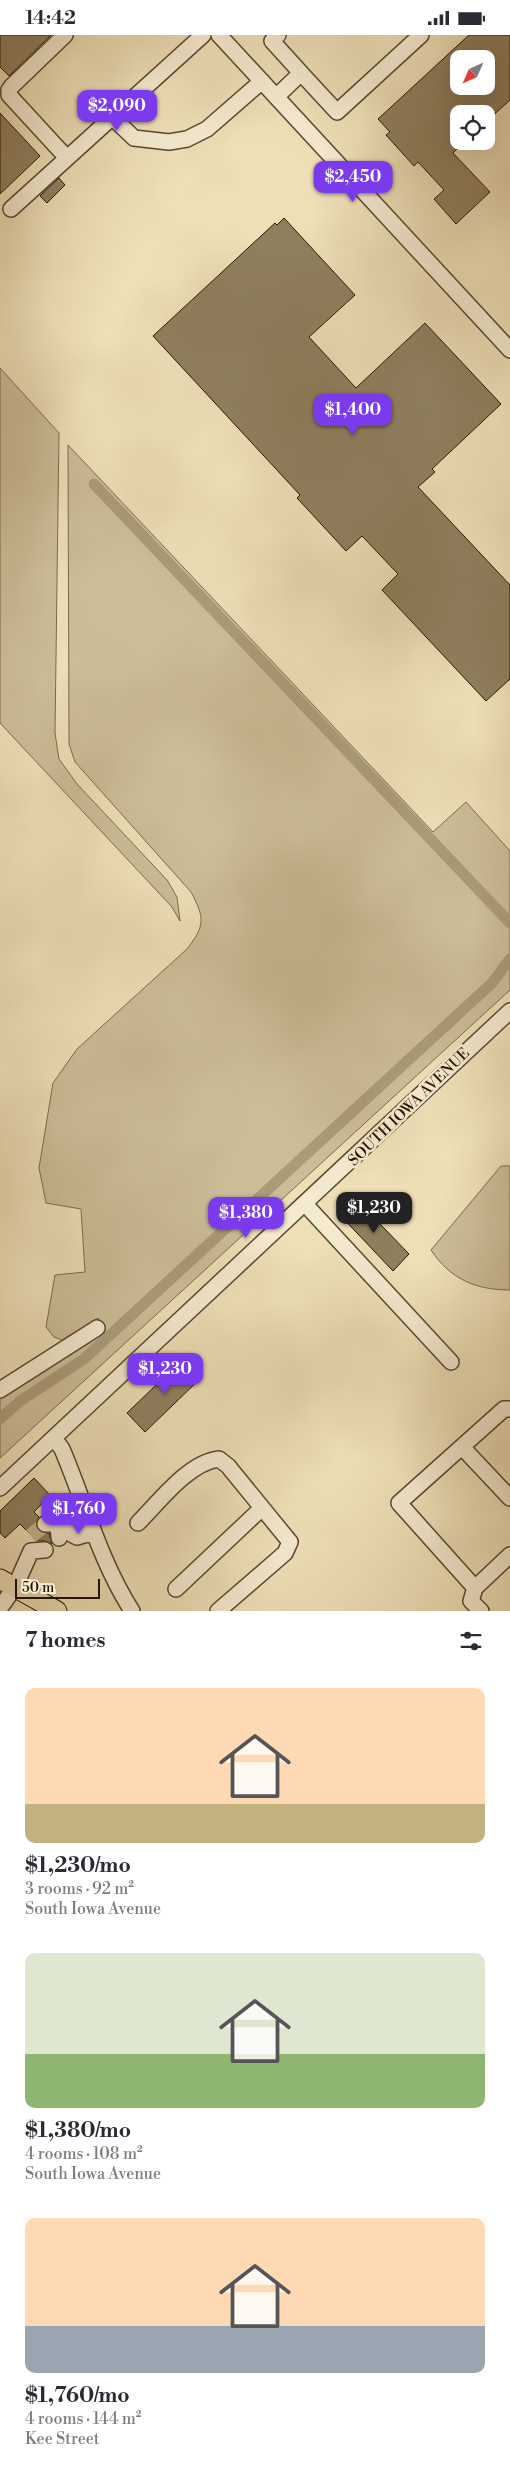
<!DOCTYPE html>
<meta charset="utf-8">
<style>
:root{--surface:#fff;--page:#f2f2f3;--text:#2b2b33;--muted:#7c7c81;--accent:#7c3aed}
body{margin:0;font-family:"Libre Bodoni",serif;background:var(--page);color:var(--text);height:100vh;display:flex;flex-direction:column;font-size:19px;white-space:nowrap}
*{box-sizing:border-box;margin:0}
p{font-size:16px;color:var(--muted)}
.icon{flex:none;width:28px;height:28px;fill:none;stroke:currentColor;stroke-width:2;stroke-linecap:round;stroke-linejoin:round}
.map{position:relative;height:1576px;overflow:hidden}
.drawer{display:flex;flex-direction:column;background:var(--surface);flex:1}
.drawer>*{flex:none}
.needle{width:32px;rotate:225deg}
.controls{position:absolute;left:450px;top:15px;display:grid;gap:10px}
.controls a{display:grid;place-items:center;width:45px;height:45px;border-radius:10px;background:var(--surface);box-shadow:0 5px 20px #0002;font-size:25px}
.scale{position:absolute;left:15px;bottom:12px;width:85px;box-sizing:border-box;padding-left:5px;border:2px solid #281600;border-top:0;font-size:14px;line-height:18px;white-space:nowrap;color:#281600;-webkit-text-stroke:4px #f4ead0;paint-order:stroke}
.price{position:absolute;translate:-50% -42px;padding:0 11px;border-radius:10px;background:var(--accent);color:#fff;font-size:16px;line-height:32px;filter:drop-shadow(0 1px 2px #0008)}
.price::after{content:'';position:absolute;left:50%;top:30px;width:15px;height:11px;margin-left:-8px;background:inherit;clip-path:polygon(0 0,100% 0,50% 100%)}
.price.on{background:#222;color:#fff}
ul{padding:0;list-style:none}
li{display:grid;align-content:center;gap:10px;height:265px;padding:0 25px}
li span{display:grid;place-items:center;height:155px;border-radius:10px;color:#555}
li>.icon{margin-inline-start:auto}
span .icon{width:90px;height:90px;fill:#fffc;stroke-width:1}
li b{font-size:21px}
h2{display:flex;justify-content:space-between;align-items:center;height:60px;padding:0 25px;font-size:21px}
.status{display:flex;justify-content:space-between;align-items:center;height:35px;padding:0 25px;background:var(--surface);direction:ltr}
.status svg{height:14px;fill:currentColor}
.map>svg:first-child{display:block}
.green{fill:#ccbd98;stroke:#7a6a4c}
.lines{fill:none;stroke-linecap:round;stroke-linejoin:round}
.canal{stroke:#ab9b79;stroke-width:11}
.building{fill:#8f7f5f;stroke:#281600;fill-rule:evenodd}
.minor-tunnel{stroke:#c6b792;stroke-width:15;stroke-dasharray:15 8;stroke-linecap:butt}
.minor-casing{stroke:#5a482e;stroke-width:18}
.major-casing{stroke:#281600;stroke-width:21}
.minor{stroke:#f4ead0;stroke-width:15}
.major{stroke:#eedfb7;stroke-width:19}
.labels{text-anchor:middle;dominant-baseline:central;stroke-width:5;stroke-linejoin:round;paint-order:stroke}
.street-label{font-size:15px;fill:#281600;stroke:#f4ead0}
</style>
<div class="status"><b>14:42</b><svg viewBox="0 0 49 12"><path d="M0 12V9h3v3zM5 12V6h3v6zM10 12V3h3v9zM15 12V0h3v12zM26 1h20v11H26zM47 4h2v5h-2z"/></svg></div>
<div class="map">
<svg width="510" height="1576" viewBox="0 0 510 1576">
<rect width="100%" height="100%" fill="#eedfb7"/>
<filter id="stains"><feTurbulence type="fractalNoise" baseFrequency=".004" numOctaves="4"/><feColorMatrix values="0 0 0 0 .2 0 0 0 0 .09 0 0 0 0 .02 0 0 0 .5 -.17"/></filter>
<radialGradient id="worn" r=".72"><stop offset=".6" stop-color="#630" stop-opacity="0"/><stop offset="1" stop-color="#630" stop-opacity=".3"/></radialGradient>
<path class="green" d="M 0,333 L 59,398 L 55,698 L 59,724 L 77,749 L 167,845 L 177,862 L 180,886 L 172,872 L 0,688 Z
M 68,410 L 433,797 L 466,767 L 510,816 L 510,955 L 0,1423 L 0,1355 L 104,1293 L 98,1283 L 62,1305 L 54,1302 L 46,1292 L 55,1240 L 85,1237 L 81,1174 L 46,1168 L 39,1133 L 53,1048 L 77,1014 L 187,914 C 205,891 205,883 191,857 L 75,727 L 69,709 Z
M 501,1131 L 510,1131 L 510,1255 C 476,1255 450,1244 431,1215 Z"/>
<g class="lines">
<path class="canal" d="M 94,449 L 510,888
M 0,1384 L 20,1366 L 84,1324 L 492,948 L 510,924"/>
</g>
<path class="building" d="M 0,0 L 51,0 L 9,41 L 0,32 Z
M 469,0 L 510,0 L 510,65 L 486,87 L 486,79 L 459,79 L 459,112 L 453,118 L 490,157 L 456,189 L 434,164 L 444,155 L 418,127 L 414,131 L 386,100 L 390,97 L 378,84 ZM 459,24 L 486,24 L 486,51 L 459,51 Z
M 0,78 L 40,121 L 0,159 Z
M 59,143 L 65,150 L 47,168 L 40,161 Z
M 284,183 L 355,260 L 309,302 L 356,353 L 425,288 L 501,369 L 432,434 L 435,437 L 418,452 L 510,550 L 510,644 L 486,666 L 382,555 L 398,539 L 362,501 L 346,516 L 297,463 L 300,460 L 153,301 L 275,188 L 277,190 Z
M 354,1162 L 409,1219 L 393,1236 L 338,1178 Z
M 184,1323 L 203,1341 L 145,1397 L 127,1378 Z
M 34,1443 L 50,1460 L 34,1477 L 39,1482 L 36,1489 L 37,1493 L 41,1497 L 49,1498 L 52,1509 L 45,1506 L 37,1506 L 20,1489 L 5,1503 L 0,1498 L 0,1476 Z"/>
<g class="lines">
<path class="minor-tunnel" d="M 31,1501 L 45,1489"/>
<defs>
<path id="minor" d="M 65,0 L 12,51 L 9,55 L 9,60 L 66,122
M 219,0 L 510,315
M 278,0 L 272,6 L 301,38
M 276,62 L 301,38 L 337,77 L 421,0
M 112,82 L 134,103 L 169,107 L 187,104 L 207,94 L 262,46
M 11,174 L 203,0
M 305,1169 L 451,1327
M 0,1355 L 97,1293
M 54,1403 L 62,1414 C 85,1468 100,1526 132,1576
M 462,1412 L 510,1463
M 0,1453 L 510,976
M 81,1464 C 63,1478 60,1478 71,1499 L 77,1502 L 94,1497
M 138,1488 C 159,1467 189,1427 219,1424 L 228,1431 L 290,1507 L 285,1518 L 218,1576
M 45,1489 L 58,1489 L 59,1503
M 475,1553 L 510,1520
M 176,1554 L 262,1473
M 0,1573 L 15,1552 L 31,1516 L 45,1515
M 481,1576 L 471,1566 L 475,1553 L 399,1468 L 504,1374 L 510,1374"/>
<path id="major" d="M 0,1544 L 57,1576"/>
</defs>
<use href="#minor" class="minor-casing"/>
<use href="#major" class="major-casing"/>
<use href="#minor" class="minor"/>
<use href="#major" class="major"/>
</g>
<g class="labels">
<g class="street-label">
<text transform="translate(409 1072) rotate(-44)">SOUTH IOWA AVENUE</text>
</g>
</g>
<rect width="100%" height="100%" filter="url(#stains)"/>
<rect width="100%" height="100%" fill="url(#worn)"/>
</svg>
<div class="controls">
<a><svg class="needle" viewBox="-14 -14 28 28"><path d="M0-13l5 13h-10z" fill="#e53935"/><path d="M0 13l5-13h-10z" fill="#7c7c81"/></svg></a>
<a><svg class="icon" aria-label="locate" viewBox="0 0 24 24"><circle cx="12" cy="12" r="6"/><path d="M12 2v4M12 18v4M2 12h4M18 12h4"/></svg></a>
</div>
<div class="scale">50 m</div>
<b class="price" style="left:117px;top:97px">$2,090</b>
<b class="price" style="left:353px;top:168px">$2,450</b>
<b class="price" style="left:353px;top:401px">$1,400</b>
<b class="price on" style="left:374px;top:1199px">$1,230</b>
<b class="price" style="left:246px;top:1204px">$1,380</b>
<b class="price" style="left:165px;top:1360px">$1,230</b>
<b class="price" style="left:79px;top:1500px">$1,760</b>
</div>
<section class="drawer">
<h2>7 homes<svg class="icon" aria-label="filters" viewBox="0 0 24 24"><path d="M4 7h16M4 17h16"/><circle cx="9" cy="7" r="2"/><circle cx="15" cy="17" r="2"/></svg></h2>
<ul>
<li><span style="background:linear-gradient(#ffd9b3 75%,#c2b280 0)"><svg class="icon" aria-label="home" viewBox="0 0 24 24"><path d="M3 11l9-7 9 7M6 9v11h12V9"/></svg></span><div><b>$1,230/mo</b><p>3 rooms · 92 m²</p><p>South Iowa Avenue</p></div></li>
<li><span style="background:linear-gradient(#dfe7d0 65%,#8fb573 0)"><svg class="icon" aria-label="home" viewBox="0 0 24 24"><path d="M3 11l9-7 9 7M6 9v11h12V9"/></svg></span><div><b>$1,380/mo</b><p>4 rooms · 108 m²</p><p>South Iowa Avenue</p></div></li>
<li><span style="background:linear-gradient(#ffd9b3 70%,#9aa5b1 0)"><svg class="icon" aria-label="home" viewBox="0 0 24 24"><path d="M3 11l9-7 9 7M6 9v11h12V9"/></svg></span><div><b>$1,760/mo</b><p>4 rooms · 144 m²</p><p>Kee Street</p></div></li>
</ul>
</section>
